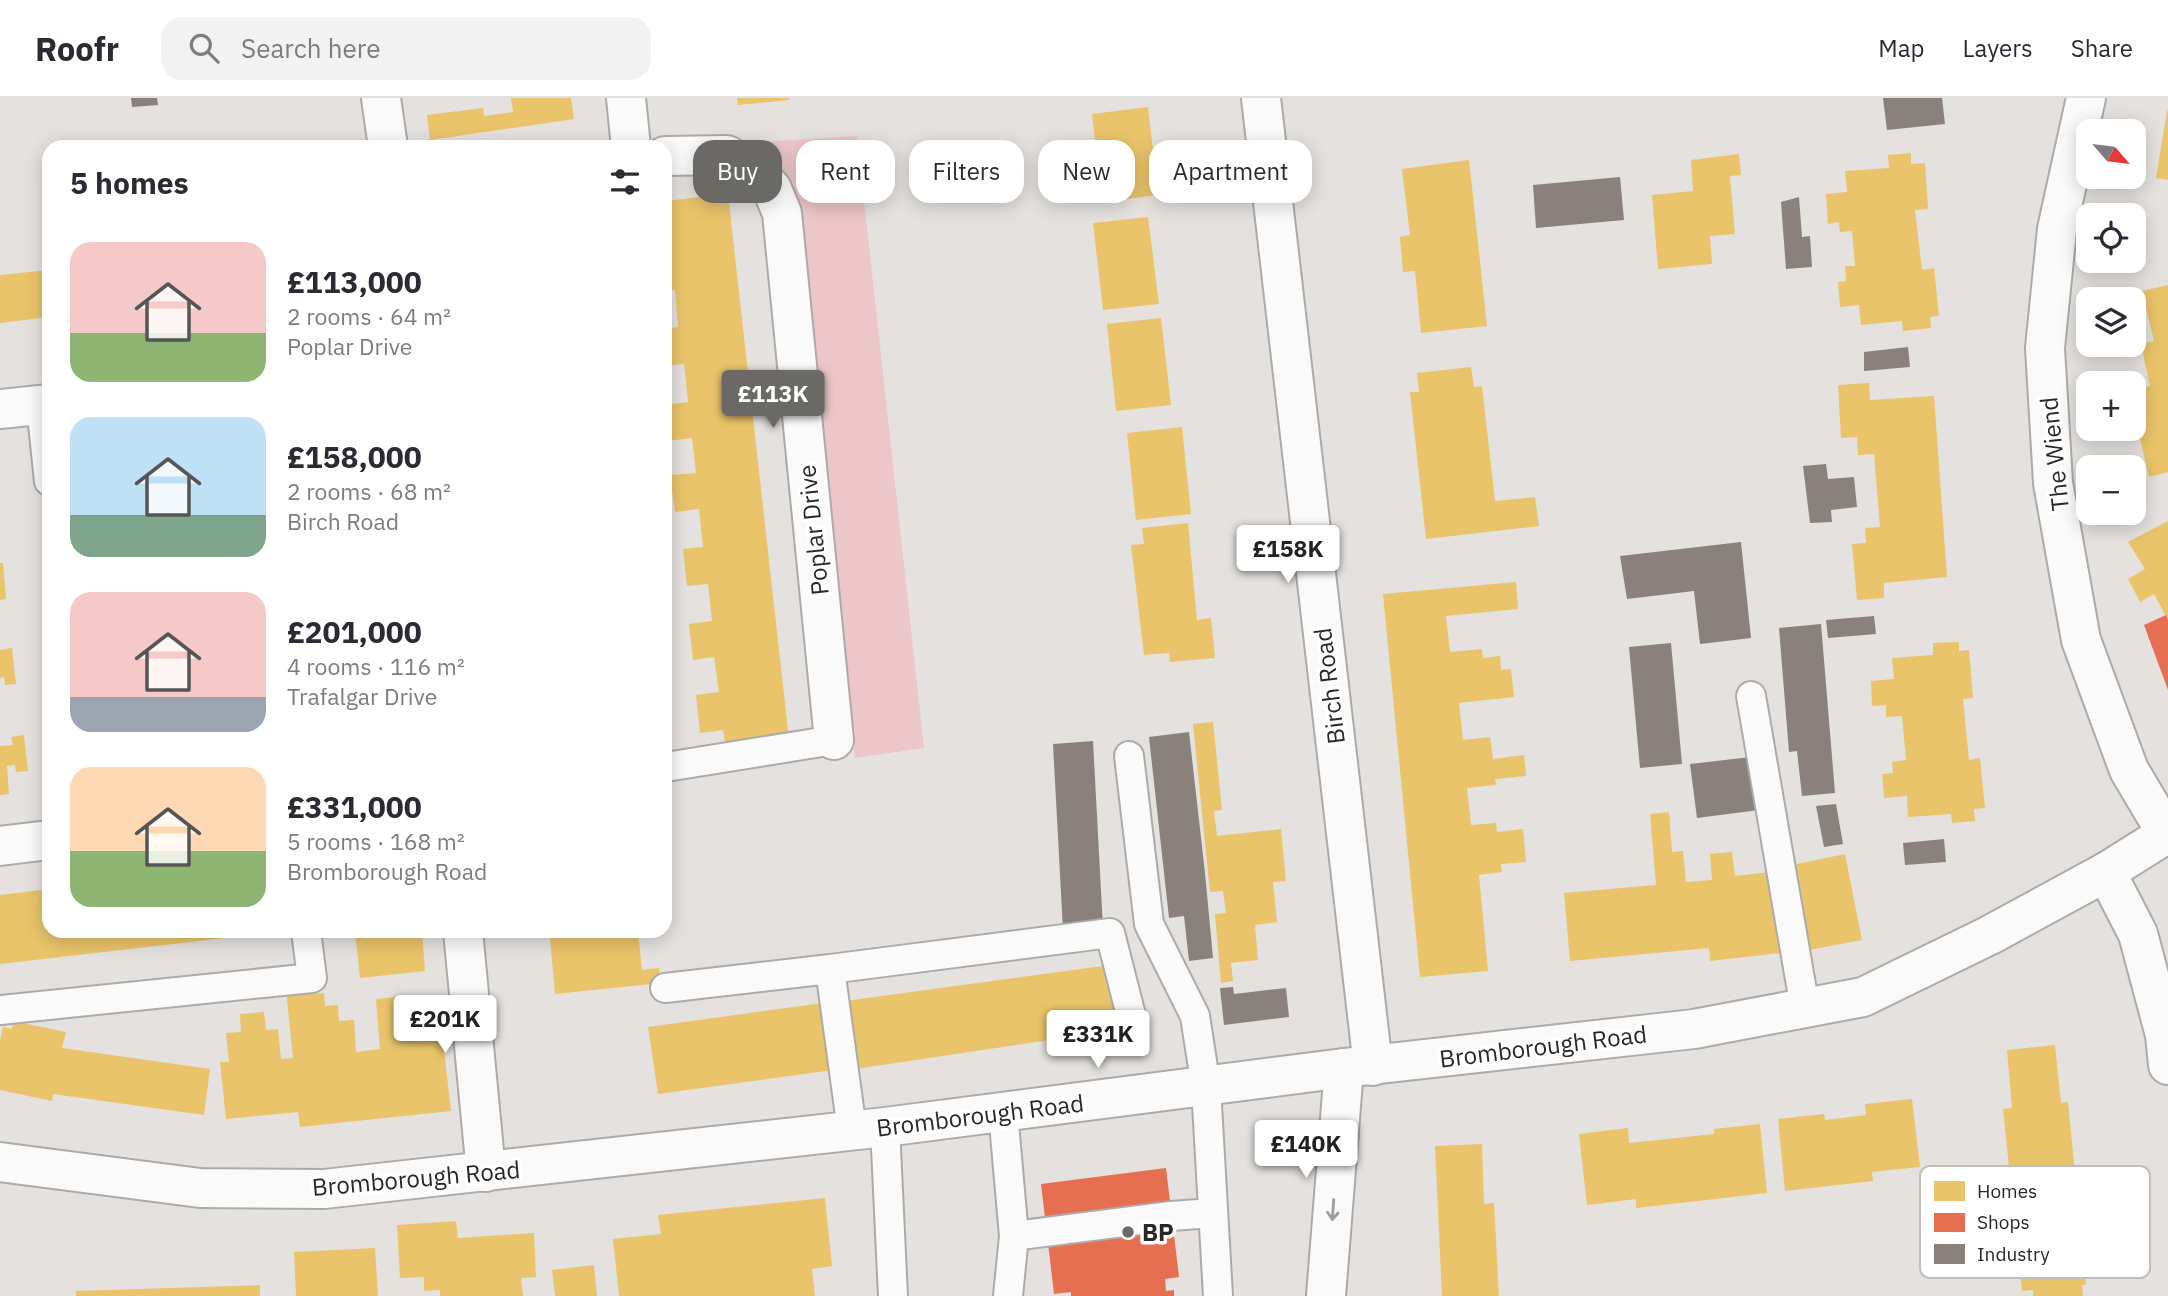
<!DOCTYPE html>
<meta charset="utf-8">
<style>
:root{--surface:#fff;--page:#f2f2f3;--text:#2b2b33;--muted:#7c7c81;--line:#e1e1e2;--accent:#6b6966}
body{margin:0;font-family:"IBM Plex Sans",sans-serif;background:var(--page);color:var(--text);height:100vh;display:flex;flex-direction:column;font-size:26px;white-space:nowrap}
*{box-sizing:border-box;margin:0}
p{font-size:23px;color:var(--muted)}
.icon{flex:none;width:38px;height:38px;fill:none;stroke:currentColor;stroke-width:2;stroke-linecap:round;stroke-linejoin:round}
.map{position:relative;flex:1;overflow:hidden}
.sheet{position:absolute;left:42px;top:42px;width:630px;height:798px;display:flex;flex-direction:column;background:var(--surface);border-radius:21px;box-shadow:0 4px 18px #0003}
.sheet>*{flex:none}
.banner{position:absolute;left:693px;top:42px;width:665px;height:63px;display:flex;gap:14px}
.needle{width:46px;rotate:118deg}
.tools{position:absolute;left:2076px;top:21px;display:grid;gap:14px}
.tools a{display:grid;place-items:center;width:70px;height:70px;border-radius:14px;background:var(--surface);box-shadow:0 4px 18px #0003;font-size:35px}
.price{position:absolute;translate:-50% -60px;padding:0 16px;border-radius:7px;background:#fff;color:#222;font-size:23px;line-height:46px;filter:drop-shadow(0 2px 4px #0008)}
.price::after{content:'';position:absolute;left:50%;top:42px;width:21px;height:16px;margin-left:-10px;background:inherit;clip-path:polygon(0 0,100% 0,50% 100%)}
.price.active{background:var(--accent);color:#fff}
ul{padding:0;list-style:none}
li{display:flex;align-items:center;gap:21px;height:175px;padding:0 28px}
li span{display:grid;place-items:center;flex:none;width:196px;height:140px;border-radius:21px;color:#555}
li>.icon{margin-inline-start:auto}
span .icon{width:84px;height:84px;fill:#fffc;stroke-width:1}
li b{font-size:30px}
h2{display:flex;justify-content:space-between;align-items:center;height:84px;padding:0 28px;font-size:30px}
.pill{padding:0 24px;border-radius:21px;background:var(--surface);box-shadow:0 4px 18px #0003;font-size:24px;line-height:63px}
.pill.active{background:var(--accent);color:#fff}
header{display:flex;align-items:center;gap:42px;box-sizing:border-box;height:98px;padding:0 35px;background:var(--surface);border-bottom:2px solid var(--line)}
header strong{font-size:33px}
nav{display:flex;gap:38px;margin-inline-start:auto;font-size:24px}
.search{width:490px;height:63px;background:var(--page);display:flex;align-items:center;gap:18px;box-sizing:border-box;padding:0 24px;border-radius:21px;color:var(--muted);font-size:26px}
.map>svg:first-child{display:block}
.green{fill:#edc6c9}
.homes{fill:#e9c46a}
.shops{fill:#e76f51}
.industry{fill:#8a817c}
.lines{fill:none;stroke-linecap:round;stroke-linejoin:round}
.lane-casing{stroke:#adaba8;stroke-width:32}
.street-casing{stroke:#adaba8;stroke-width:42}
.secondary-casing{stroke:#adaba8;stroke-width:42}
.lane{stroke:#fbfafa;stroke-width:28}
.street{stroke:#fbfafa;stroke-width:38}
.secondary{stroke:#fbfafa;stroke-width:38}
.oneway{stroke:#9d9c9a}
.poi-dot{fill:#6b6966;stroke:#fff;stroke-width:2.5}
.labels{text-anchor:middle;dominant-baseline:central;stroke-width:7;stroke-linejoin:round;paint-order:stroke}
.street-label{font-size:24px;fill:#2a2825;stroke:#fff}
.poi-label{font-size:24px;font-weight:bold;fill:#2a2825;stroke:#fff;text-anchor:start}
.key{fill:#fff;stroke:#bfbebe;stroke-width:2}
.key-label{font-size:19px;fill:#2a2825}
</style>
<header>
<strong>Roofr</strong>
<div class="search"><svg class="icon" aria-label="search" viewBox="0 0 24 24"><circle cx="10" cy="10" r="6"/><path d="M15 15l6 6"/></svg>Search here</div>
<nav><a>Map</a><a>Layers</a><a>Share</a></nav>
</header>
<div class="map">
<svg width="2168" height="1198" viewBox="0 0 2168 1198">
<rect width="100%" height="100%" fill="#e4e1de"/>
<path class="green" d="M 857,38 L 924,650 L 855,660 L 794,87 L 759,44 Z"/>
<path class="homes" d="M 511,0 L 571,0 L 574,21 L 430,42 L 427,17 L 483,10 L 484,18 L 513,14 Z
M 737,0 L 789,0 L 789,2 L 738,7 Z
M 1148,9 L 1158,97 L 1102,104 L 1092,16 Z
M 2167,13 L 2168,13 L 2168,82 L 2156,80 Z
M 1911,55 L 1911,66 L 1925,65 L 1928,111 L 1915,112 L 1922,172 L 1934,170 L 1939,218 L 1930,219 L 1931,230 L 1903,233 L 1902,223 L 1861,227 L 1859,207 L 1840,209 L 1838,184 L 1846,183 L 1845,168 L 1855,168 L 1852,133 L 1840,134 L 1839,124 L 1828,126 L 1826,96 L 1847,94 L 1845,73 L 1889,70 L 1888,57 Z
M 1739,56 L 1741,77 L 1730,78 L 1735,136 L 1710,138 L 1712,166 L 1658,171 L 1652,97 L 1693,93 L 1691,62 Z
M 1469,62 L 1487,228 L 1421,235 L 1415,173 L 1403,174 L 1400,139 L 1410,137 L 1402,71 Z
M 728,96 L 789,641 L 726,649 L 723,632 L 700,635 L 696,597 L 719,594 L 714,559 L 693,562 L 689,526 L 712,523 L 708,486 L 687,488 L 683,451 L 703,449 L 699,411 L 675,414 L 670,377 L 696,375 L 692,340 L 667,343 L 665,307 L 688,304 L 684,266 L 665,268 L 665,231 L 678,229 L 675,192 L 665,193 L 665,156 L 671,155 L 667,120 L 665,121 L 665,103 Z
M 1148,119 L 1159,206 L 1103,212 L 1093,125 Z
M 49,172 L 49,219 L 0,225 L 0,177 Z
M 2168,187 L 2168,374 L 2149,379 L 2133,311 L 2133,291 L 2150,288 L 2141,246 L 2154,243 L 2142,193 Z
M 1161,220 L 1171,307 L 1116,313 L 1107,226 Z
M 1471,269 L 1474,289 L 1482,288 L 1495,403 L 1535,399 L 1539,428 L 1426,441 L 1410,294 L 1419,294 L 1417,275 Z
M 1869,285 L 1870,302 L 1934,298 L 1947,479 L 1884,485 L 1884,500 L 1857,502 L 1852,446 L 1866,445 L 1865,430 L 1880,429 L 1874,356 L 1858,357 L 1857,339 L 1841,340 L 1838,287 Z
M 1182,329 L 1191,416 L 1136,422 L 1127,335 Z
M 2168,423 L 2168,522 L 2154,496 L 2140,504 L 2128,481 L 2145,471 L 2128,444 Z
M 1188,425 L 1197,522 L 1211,520 L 1215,560 L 1170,564 L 1169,555 L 1144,557 L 1131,447 L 1144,446 L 1142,430 Z
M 0,465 L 3,465 L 6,501 L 0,502 Z
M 1516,484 L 1518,511 L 1446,518 L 1450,554 L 1482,551 L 1483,560 L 1500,558 L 1501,572 L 1511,571 L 1514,599 L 1459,605 L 1461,624 L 1463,642 L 1490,639 L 1493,661 L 1524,657 L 1526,678 L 1495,681 L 1496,687 L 1467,690 L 1471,727 L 1496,725 L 1497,734 L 1523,731 L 1526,764 L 1501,766 L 1502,774 L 1479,777 L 1488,873 L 1420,879 L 1383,496 Z
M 1959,544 L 1959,553 L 1969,552 L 1973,600 L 1963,601 L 1969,662 L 1980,660 L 1985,710 L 1974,711 L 1975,723 L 1952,725 L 1951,716 L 1908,719 L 1907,698 L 1884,700 L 1882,676 L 1893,675 L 1892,664 L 1906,662 L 1902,618 L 1886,619 L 1886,607 L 1872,608 L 1871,583 L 1894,581 L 1892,560 L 1933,557 L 1933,545 Z
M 12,550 L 16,586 L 5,587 L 4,579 L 0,580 L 0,552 Z
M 1213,624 L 1222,712 L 1214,713 L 1217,738 L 1281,731 L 1286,783 L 1273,784 L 1277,824 L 1255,827 L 1258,862 L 1231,865 L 1233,883 L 1221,885 L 1215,816 L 1226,815 L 1223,793 L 1210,794 L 1193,626 Z
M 24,637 L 28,673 L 16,674 L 15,667 L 7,668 L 9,696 L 0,697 L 0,648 L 13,647 L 11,639 Z
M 1669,714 L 1672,754 L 1683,753 L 1686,784 L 1712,782 L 1710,756 L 1732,754 L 1735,778 L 1770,774 L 1780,855 L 1710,863 L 1709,850 L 1570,863 L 1564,795 L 1656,787 L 1650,716 Z
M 1845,756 L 1862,842 L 1809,852 L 1792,767 Z
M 49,791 L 49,833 L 268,833 L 268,835 L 0,866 L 0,797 Z
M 355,833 L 422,833 L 425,873 L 360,880 Z
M 622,833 L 638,833 L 642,872 L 659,870 L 661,885 L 555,896 L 550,840 Z
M 1110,867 L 1119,938 L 1071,944 L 1070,939 L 855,971 L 845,903 Z
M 314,888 L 315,896 L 324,895 L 325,908 L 338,907 L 339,923 L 354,922 L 356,954 L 380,951 L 376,901 L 397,899 L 399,921 L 440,917 L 451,1013 L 300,1029 L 298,1014 L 226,1021 L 220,964 L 229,964 L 226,935 L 241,934 L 240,916 L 264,914 L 266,932 L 278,931 L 281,961 L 293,960 L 286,891 Z
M 823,905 L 833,972 L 658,996 L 648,929 Z
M 13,923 L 66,934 L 62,950 L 210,971 L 204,1017 L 53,996 L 52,1003 L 0,992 L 0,942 L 3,929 L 12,931 Z
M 2055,947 L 2061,1005 L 2068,1004 L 2086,1187 L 2082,1187 L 2083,1198 L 2033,1198 L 2033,1192 L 2022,1193 L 2003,1011 L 2012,1010 L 2007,952 Z
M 1912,1001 L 1920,1069 L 1872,1074 L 1873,1083 L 1785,1093 L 1778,1021 L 1824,1016 L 1825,1022 L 1866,1017 L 1865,1006 Z
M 1760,1026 L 1767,1095 L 1636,1110 L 1636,1101 L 1587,1107 L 1579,1036 L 1628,1030 L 1629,1045 L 1714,1036 L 1714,1031 Z
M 1482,1046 L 1484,1106 L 1494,1105 L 1499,1198 L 1442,1198 L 1435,1048 Z
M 825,1100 L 832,1168 L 812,1171 L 815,1198 L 619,1198 L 613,1141 L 661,1136 L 658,1117 Z
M 456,1123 L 458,1140 L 534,1135 L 536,1179 L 521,1180 L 523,1198 L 440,1198 L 440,1192 L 424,1193 L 424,1179 L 400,1180 L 397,1127 Z
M 375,1150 L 378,1198 L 296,1198 L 294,1154 Z
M 594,1167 L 597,1198 L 555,1198 L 552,1172 Z
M 260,1187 L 260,1198 L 76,1198 L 76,1193 Z"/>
<path class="shops" d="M 2166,517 L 2168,522 L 2168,592 L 2144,527 Z
M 1166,1070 L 1179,1179 L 1165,1181 L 1166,1193 L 1174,1192 L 1174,1198 L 1071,1198 L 1071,1194 L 1054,1196 L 1041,1086 Z"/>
<path class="industry" d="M 131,0 L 157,0 L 158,7 L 132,9 Z
M 1883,0 L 1942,0 L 1945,26 L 1887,32 Z
M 1620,79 L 1624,122 L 1536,130 L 1533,87 Z
M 1799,99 L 1802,139 L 1810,138 L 1812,169 L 1786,171 L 1781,104 Z
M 1908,249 L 1910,269 L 1864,273 L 1864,254 Z
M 1826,366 L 1828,381 L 1854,379 L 1857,409 L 1831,412 L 1832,424 L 1810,425 L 1803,368 Z
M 1741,444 L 1751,540 L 1700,546 L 1694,493 L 1627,501 L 1620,458 Z
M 1874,518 L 1876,536 L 1828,540 L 1826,522 Z
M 1821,526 L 1835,695 L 1802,698 L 1797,653 L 1789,654 L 1779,530 Z
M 1671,545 L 1682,666 L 1640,670 L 1629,549 Z
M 1189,634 L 1205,775 L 1213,860 L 1189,863 L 1184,818 L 1169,820 L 1149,639 Z
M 1093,643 L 1103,830 L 1063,832 L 1053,646 Z
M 1751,659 L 1759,712 L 1697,720 L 1690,666 Z
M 1836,706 L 1843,746 L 1824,749 L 1816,708 Z
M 1944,741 L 1946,764 L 1905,767 L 1903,745 Z
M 1233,889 L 1234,896 L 1286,890 L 1289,919 L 1224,927 L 1220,890 Z"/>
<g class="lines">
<defs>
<path id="lane" d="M 41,307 L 49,383
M 1751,598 L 1805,910
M 1129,658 L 1149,826 L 1195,918 L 1206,989 L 1218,1198
M 666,669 L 834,642
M 665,890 L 830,871
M 0,912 L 312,880 L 306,833
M 1003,1014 L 1014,1138 L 1008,1198
M 885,1029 L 893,1198
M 852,1032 L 830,871 L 1110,835 L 1134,929
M 1014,1138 L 1171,1118 L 1213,1115"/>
<path id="street" d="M 381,0 L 388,49
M 626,0 L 631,49
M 1261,0 L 1373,968
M 2086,0 L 2057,131 L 2045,250 L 2053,385 L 2081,542 L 2129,672 L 2167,736
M 665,58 L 727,57 L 756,74 L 772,91 L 782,115 L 834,642
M 0,311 L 49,306
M 0,748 L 49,742
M 2106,774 L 2138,836 L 2165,937 L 2168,967
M 463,833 L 486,1074
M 1326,1198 L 1344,970"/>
<path id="secondary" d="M 0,1064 L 200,1090 L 324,1091 L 885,1029 L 1344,970 L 1694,931 L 1863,899 L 1990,837 L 2106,774 L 2168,735"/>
</defs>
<use href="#lane" class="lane-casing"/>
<use href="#street" class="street-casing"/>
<use href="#secondary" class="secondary-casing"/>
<use href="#lane" class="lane"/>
<use href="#street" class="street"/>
<use href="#secondary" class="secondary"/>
</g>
<defs><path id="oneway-shaft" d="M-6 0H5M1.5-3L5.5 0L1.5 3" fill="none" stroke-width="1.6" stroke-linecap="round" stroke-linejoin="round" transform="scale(1.75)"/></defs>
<use class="oneway" href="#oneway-shaft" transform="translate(1333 1112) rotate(94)"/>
<circle class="poi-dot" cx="1128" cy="1134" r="7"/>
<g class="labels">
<g class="street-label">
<text transform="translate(2054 356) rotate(-96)">The Wiend</text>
<text transform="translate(813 432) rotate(-96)">Poplar Drive</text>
<text transform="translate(1329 588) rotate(-97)">Birch Road</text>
<text transform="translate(1543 948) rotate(-7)">Bromborough Road</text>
<text transform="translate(980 1017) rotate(-7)">Bromborough Road</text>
<text transform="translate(416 1080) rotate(-5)">Bromborough Road</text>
</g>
<g class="poi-label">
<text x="1142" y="1134">BP</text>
</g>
</g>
<rect x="1920" y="1068" width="230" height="112" rx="10" class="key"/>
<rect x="1934" y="1083" width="31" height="20" fill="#e9c46a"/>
<rect x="1934" y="1115" width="31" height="19" fill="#e76f51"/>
<rect x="1934" y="1146" width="31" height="20" fill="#8a817c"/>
<g class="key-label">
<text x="1977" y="1100">Homes</text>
<text x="1977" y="1131">Shops</text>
<text x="1977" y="1163">Industry</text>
</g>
</svg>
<div class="tools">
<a><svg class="needle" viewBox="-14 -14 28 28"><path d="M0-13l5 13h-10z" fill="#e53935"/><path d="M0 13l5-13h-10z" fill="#7c7c81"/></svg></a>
<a><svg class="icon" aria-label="locate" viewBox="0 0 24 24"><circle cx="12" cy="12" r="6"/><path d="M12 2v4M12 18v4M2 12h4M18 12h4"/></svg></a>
<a><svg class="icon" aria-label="layers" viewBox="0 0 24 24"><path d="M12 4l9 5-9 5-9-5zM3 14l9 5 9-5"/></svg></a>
<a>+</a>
<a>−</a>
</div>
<b class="price active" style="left:773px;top:332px">£113K</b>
<b class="price" style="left:1288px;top:487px">£158K</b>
<b class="price" style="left:445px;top:957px">£201K</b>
<b class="price" style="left:1098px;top:972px">£331K</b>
<b class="price" style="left:1306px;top:1082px">£140K</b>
<div class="banner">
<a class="pill active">Buy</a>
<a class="pill">Rent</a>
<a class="pill">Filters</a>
<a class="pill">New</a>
<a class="pill">Apartment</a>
</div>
<section class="sheet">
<h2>5 homes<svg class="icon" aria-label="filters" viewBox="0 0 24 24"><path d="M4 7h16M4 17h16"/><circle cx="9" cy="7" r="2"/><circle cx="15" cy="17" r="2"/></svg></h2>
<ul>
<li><span style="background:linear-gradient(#f6c9c9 65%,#8fb573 0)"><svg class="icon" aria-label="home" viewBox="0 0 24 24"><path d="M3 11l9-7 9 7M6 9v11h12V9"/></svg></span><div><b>£113,000</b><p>2 rooms · 64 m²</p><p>Poplar Drive</p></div></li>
<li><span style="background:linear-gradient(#bfe0f5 70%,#7fa58c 0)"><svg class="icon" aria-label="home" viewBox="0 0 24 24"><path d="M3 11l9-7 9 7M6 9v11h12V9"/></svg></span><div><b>£158,000</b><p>2 rooms · 68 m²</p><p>Birch Road</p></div></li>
<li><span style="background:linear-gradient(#f6c9c9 75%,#9aa5b1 0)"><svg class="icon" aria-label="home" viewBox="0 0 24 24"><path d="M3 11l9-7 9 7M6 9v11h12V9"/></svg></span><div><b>£201,000</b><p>4 rooms · 116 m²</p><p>Trafalgar Drive</p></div></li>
<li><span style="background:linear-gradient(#ffd9b3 60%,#8fb573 0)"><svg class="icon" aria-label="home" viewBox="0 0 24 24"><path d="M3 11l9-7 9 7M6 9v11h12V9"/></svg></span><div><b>£331,000</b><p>5 rooms · 168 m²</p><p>Bromborough Road</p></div></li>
</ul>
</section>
</div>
